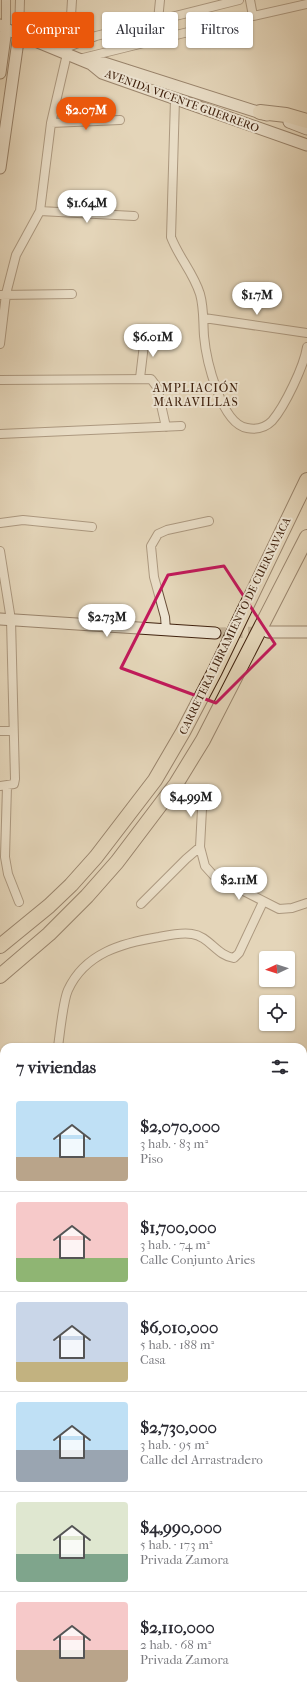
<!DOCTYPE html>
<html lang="es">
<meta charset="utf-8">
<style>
:root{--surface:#fff;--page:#f2f2f3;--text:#2b2b33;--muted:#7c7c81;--line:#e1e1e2;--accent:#ea580c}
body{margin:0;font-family:"IM FELL French Canon",serif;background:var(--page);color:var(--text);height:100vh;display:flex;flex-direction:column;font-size:15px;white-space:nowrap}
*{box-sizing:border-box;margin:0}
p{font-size:13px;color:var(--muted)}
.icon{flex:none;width:22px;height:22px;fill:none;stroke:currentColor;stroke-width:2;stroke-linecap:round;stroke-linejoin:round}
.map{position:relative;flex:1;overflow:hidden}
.side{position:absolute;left:0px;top:1043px;width:307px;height:656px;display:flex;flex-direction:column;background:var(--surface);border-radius:12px 12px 0 0;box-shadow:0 1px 3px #0004}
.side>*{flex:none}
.hud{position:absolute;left:12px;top:12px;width:283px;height:36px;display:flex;gap:8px}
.needle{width:26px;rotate:266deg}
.controls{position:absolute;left:259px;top:951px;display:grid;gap:8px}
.controls a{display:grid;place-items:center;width:36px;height:36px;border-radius:4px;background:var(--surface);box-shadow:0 1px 3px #0004;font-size:20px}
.price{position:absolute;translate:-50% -34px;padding:0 9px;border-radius:14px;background:#fff;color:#222;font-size:13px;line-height:26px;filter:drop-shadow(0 1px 2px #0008)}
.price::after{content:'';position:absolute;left:50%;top:24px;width:12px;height:9px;margin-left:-6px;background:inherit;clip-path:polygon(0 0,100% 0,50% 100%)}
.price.on{background:var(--accent);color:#fff}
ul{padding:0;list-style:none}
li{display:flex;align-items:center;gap:12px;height:100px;padding:0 16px}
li+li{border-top:1px solid var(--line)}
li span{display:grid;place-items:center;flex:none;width:112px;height:80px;border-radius:4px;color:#555}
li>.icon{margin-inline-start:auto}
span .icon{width:48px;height:48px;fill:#fffc;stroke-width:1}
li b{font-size:17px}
h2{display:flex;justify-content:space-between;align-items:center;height:48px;padding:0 16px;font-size:17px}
.pill{padding:0 14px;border-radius:4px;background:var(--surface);box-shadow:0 1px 3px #0004;font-size:14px;line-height:36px}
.pill.on{background:var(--accent);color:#fff}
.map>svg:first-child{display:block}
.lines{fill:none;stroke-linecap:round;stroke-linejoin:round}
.secondary-tunnel{stroke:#c3b297;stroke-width:11;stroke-dasharray:11 5.5;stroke-linecap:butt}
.street-casing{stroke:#694f39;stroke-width:10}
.secondary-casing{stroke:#40220e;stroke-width:13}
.highway-casing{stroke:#40220e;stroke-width:16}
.street{stroke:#ede4d2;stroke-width:8}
.secondary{stroke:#ede4d2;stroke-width:11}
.highway{stroke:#e4d6b9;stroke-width:14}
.marked{fill:none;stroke:#c2185b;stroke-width:3;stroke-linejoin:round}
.labels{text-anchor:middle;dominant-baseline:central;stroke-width:4;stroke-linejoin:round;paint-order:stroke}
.street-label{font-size:11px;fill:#40220e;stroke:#ede4d2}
.neighbourhood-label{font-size:12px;letter-spacing:1px;fill:#40220e;stroke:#ede4d2}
</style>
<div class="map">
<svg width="307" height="1699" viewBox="0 0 307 1699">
<rect width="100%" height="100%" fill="#e4d6b9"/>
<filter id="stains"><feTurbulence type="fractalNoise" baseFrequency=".005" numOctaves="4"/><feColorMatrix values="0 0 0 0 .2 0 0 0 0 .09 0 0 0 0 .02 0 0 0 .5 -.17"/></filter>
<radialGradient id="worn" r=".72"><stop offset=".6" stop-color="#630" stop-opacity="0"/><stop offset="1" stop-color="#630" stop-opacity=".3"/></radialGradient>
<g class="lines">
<path class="secondary-tunnel" d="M 215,633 L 264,632"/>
<defs>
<path id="street" d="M 250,0 L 253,16
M 6,29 L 6,0
M 19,34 L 20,0
M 159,39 L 158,20 L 160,0
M 68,47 L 96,36 L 239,0
M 79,59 L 253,16 L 307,4
M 175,99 L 171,237 C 179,258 193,272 200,294 C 204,308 203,322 204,336 C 206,359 221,424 247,428 C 257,430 265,428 272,421 C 285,406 304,366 307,347
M 51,123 L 120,120
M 40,211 L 134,216
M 0,295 L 72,294
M 204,318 L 307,333
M 0,344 L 6,294 L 16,255 L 40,211 L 51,123 L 67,54 L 70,32 L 72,0
M 140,378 L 145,336
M 0,380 L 151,379 L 157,387 L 166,427
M 0,434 L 181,426
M 0,523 L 23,520 L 92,527
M 0,551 L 11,620 L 15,779 L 14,784 L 0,786
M 166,630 L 165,617 L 154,577 L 151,546 L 158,534 L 167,530 L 209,521
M 0,731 L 13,731
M 7,786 L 5,857 L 8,874 L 19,902
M 203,790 L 200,847 L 205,866 L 214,876 L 279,909 L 292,908 L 307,903
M 141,904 L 186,859 L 200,847
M 58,1047 C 60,1033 63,1001 68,990 C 85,953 122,943 159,937 C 169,935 182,932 192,934 C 209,936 217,956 234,958 L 239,953 L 263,902
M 0,1247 L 4,1246
M 303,1319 L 307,1319
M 0,1364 L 4,1374
M 303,1458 L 306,1471
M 110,1699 L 111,1695"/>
<path id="secondary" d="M 0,25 L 6,29 L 91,64 L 104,63 L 267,115
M 91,64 L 102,73 L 307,145
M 0,73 L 6,29
M 289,122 L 307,129
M 0,168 L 19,34
M 0,619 L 215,633
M 268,632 L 307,632
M 303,1454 L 307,1453
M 303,1472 L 307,1470
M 0,1563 L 4,1561
M 0,1579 L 4,1577"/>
<path id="highway" d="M 260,112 L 286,115 L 307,121
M 0,946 L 49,906 L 71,885 L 96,857 L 155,780 L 183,732 L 215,671 L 307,480
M 0,976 L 49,934 L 87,896 L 117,862 L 176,784 L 203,740 L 307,537"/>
</defs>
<use href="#street" class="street-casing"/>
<use href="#secondary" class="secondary-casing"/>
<use href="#highway" class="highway-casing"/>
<use href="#street" class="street"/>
<use href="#secondary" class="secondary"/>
<use href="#highway" class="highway"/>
</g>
<path d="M0 0H307V1699H0ZM 224,566 L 275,644 L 216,703 L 121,668 L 168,575 Z" fill="#e4d6b9" fill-opacity=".55" fill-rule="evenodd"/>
<path class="marked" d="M 224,566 L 275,644 L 216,703 L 121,668 L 168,575 Z"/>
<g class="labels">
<g class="street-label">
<text transform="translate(182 101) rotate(20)">AVENIDA VICENTE GUERRERO</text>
<text transform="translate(235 626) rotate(-64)">CARRETERA LIBRAMIENTO DE CUERNAVACA</text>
</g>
<g class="neighbourhood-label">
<text x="196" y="388">AMPLIACIÓN<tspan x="196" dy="14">MARAVILLAS</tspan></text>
</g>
</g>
<rect width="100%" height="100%" filter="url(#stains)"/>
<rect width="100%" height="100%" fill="url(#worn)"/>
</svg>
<div class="controls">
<a><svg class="needle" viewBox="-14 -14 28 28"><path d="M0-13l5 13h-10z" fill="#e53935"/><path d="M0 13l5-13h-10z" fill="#7c7c81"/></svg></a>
<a><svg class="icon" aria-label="locate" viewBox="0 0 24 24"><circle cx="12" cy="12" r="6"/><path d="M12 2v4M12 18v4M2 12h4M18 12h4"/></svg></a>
</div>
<b class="price on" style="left:86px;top:131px">$2.07M</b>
<b class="price" style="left:87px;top:224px">$1.64M</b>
<b class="price" style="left:257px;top:316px">$1.7M</b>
<b class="price" style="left:153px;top:358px">$6.01M</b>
<b class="price" style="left:107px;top:638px">$2.73M</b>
<b class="price" style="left:191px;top:818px">$4.99M</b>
<b class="price" style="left:239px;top:901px">$2.11M</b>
<div class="hud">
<a class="pill on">Comprar</a>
<a class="pill">Alquilar</a>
<a class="pill">Filtros</a>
</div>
<section class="side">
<h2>7 viviendas<svg class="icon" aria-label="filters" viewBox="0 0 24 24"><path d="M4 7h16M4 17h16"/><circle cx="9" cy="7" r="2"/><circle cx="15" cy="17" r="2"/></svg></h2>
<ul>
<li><span style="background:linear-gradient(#bfe0f5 70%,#b9a48a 0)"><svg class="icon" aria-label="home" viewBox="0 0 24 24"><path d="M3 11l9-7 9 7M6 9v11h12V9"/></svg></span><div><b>$2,070,000</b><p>3 hab. · 83 m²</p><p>Piso</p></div></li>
<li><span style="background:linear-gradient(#f6c9c9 70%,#8fb573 0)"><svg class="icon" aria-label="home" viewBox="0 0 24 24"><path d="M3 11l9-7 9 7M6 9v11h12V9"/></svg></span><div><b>$1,700,000</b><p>3 hab. · 74 m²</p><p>Calle Conjunto Aries</p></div></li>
<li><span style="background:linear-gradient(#c9d6e8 75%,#c2b280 0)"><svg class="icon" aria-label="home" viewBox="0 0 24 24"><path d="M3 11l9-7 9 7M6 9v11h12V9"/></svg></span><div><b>$6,010,000</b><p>5 hab. · 188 m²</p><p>Casa</p></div></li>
<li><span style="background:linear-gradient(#bfe0f5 60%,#9aa5b1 0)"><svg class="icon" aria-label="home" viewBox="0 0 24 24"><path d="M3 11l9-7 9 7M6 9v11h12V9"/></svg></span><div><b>$2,730,000</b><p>3 hab. · 95 m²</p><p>Calle del Arrastradero</p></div></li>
<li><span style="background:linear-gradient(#dfe7d0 65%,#7fa58c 0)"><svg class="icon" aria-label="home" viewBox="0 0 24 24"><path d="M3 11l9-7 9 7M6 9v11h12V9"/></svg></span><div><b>$4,990,000</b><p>5 hab. · 173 m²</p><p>Privada Zamora</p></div></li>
<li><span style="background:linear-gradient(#f6c9c9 60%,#b9a48a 0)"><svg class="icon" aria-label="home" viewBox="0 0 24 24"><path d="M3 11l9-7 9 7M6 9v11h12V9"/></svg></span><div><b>$2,110,000</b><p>2 hab. · 68 m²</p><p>Privada Zamora</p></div></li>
</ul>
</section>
</div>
